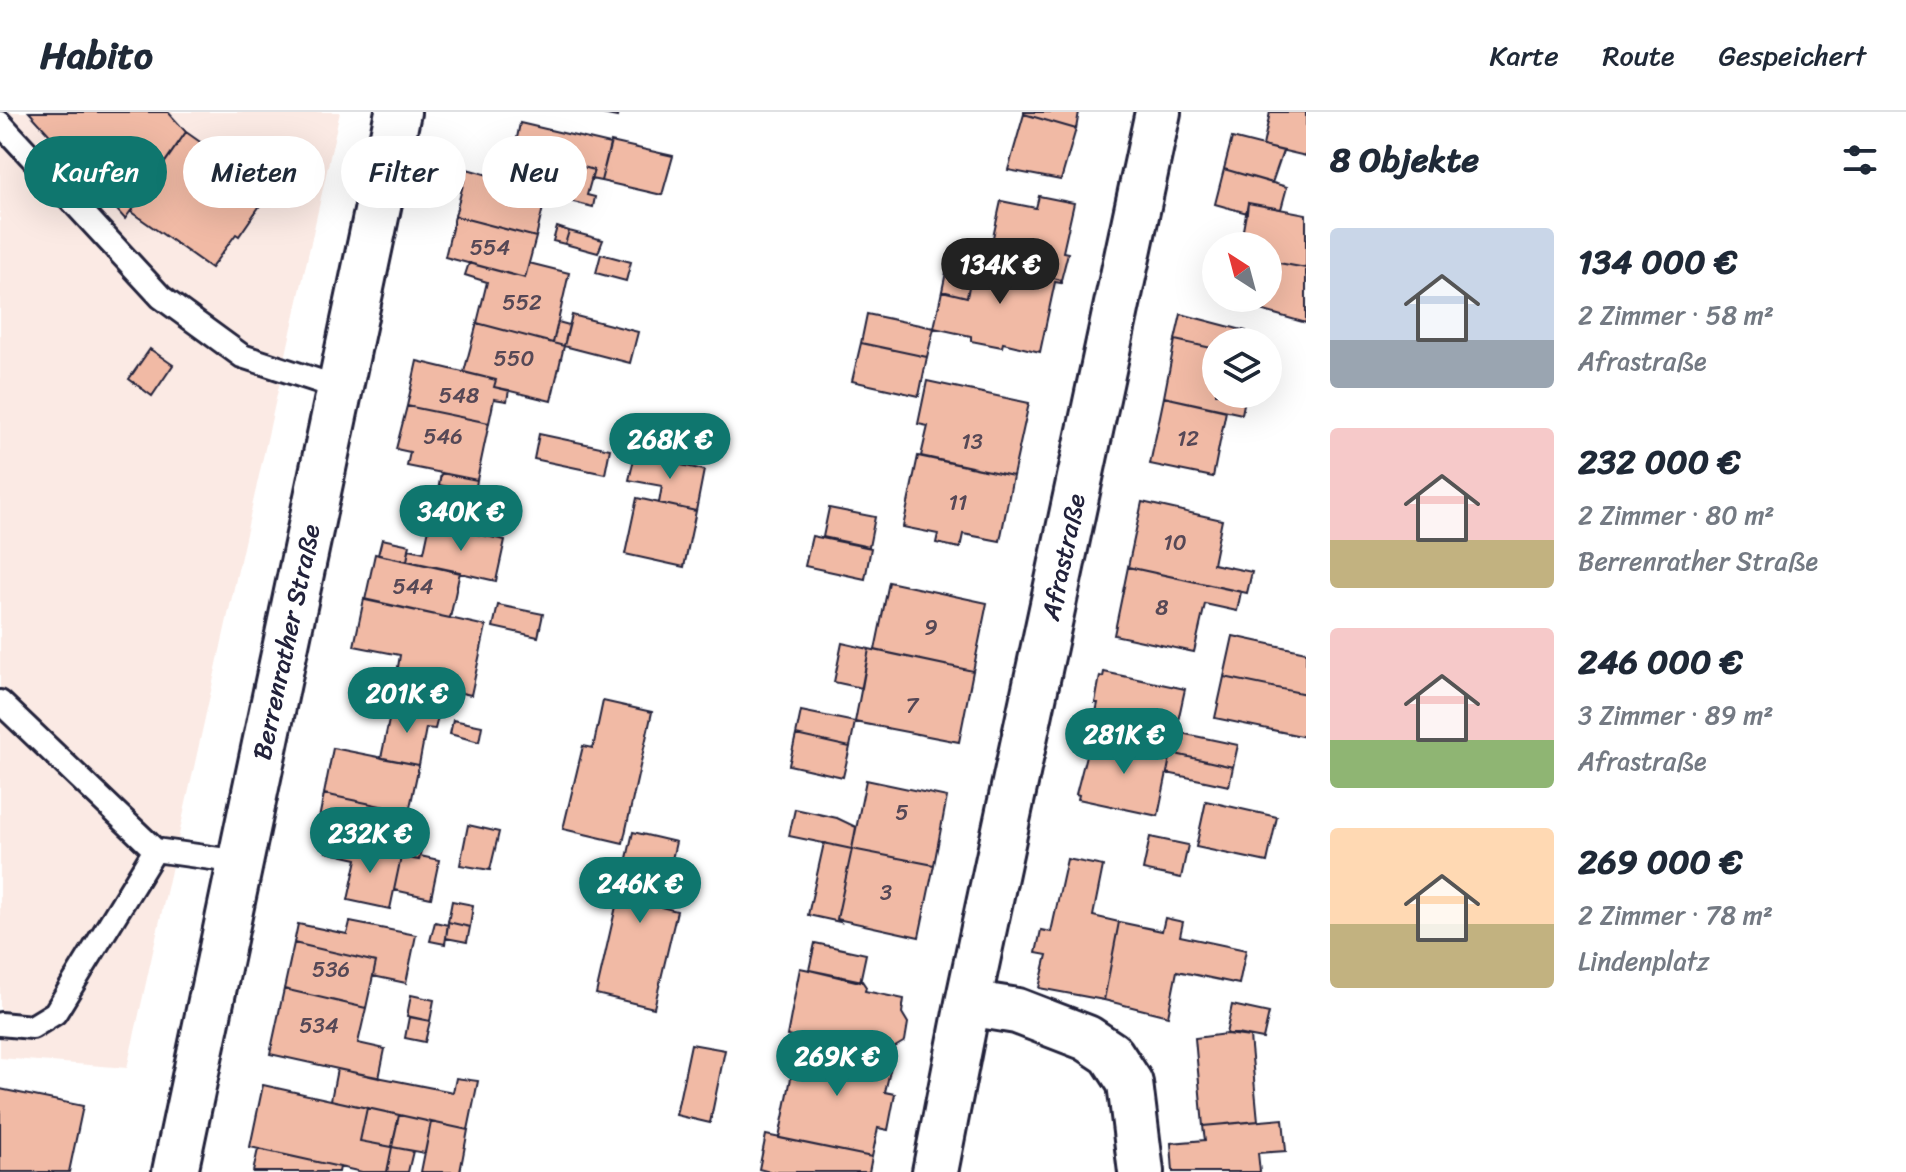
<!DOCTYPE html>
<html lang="de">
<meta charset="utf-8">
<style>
:root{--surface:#fff;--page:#f2f2f3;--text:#1f2937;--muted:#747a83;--line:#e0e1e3;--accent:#0f766e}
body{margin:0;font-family:Sriracha,sans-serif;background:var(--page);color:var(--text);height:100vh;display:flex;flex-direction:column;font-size:30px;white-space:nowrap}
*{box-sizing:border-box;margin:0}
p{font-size:26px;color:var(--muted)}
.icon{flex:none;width:44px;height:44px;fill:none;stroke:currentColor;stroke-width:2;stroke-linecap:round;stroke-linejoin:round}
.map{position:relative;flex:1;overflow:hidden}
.sheet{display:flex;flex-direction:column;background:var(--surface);width:600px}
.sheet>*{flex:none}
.guide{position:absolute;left:24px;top:24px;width:760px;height:72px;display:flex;gap:16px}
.needle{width:52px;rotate:324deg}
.buttons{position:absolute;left:1202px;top:120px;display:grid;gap:16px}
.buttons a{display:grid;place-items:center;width:80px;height:80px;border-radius:50%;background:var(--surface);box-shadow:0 8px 32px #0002;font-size:40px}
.price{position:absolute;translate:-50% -68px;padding:0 18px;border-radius:28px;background:var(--accent);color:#fff;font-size:26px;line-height:52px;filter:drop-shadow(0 2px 4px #0008)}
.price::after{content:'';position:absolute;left:50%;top:48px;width:24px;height:18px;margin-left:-12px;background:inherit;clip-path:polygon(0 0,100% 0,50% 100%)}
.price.on{background:#222;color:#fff}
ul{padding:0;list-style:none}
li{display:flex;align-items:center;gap:24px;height:200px;padding:0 24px}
li span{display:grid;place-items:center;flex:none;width:224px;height:160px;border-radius:8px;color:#555}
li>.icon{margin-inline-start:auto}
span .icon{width:96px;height:96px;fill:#fffc;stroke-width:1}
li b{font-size:34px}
h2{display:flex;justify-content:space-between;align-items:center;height:96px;padding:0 24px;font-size:34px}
.tag{padding:0 28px;border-radius:36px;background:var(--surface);box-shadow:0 8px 32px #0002;font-size:28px;line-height:72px}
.tag.on{background:var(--accent);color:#fff}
header{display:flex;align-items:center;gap:48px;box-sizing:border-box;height:112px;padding:0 40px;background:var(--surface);border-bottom:2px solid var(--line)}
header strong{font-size:38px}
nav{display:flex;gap:44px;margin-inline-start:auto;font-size:28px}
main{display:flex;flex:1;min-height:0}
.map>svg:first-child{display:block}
.built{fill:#fbeae4}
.building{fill:#f1baa5;stroke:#22223b;stroke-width:2}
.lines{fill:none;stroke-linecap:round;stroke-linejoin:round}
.service-casing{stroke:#22223b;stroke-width:28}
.minor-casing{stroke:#22223b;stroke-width:50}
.service{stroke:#fff;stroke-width:22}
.minor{stroke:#fff;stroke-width:44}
.labels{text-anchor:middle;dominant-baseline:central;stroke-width:6;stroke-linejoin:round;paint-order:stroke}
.number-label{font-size:22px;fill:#564856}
.street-label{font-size:26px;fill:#22223b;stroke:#fff}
</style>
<header>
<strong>Habito</strong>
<nav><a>Karte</a><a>Route</a><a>Gespeichert</a></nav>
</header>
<main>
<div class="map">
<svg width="1306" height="1060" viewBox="0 0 1306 1060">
<rect width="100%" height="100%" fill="#fff"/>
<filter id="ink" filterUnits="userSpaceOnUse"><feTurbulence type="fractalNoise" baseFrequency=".0125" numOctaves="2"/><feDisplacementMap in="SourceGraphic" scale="16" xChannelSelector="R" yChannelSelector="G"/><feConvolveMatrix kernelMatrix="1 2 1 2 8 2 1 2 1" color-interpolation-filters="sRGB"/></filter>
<g filter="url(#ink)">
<path class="built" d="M 0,0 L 340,0 L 127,956 L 0,946 Z"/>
<path class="building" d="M 29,0 L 168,0 L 186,20 L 125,107 Z
M 593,0 L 618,0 L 617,5 Z
M 1024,0 L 1079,0 L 1076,17 L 1024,2 Z
M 1270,0 L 1306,0 L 1306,44 L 1263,34 Z
M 1024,2 L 1076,17 L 1061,68 L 1008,58 Z
M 520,11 L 610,32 L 601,69 L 591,67 L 594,58 L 521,38 L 519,43 L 514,41 Z
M 186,20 L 270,79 L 239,124 L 236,122 L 211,156 L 131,100 Z
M 1232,26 L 1283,39 L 1272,71 L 1224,57 Z
M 611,30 L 673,44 L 662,83 L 601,69 Z
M 521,38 L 594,58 L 587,83 L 595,85 L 593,95 L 546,83 L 536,125 L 455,104 L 467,57 L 513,70 Z
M 1224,57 L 1287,75 L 1281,97 L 1248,91 L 1247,101 L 1215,92 Z
M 1039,84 L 1074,91 L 1063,140 L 1068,141 L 1061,168 L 988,148 L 1001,89 L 1036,96 Z
M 1248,91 L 1306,102 L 1306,156 L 1268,149 L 1268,134 L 1240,134 Z
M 455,104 L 536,125 L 525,166 L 445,145 Z
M 557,115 L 569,119 L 565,132 L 553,129 Z
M 569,119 L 603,128 L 598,141 L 565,132 Z
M 951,137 L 975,144 L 967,185 L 942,179 Z
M 601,142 L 631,150 L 626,169 L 596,161 Z
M 975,144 L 1061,168 L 1061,171 L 1055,170 L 1040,240 L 1003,231 L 1002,235 L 971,229 L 971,224 L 934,216 L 942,179 L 967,185 Z
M 1268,149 L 1306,156 L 1306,211 L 1229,189 L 1230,186 L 1268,186 Z
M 469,151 L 525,166 L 529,151 L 569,161 L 553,231 L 477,211 L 487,170 L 465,163 Z
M 867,202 L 934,216 L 927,245 L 861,231 Z
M 1181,202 L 1246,219 L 1244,230 L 1216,230 L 1216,237 L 1175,228 Z
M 572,203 L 638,220 L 630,251 L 564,234 Z
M 558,210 L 569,213 L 564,234 L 553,231 Z
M 477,211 L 564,234 L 551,289 L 494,275 L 496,268 L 464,260 Z
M 1175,228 L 1216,237 L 1216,282 L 1246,282 L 1242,302 L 1164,285 Z
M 861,231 L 927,245 L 919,284 L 852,269 Z
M 150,237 L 173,253 L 152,284 L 129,267 Z
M 417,249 L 496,268 L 494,275 L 509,278 L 507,289 L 494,287 L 489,311 L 407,294 Z
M 927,269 L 1029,291 L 1013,364 L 921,344 L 928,314 L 918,312 Z
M 1164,285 L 1226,299 L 1213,365 L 1150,352 Z
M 407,294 L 489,311 L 477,368 L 407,354 L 410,340 L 396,337 Z
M 539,322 L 610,337 L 605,362 L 534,347 Z
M 635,343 L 704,358 L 696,399 L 659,391 L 662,374 L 629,368 Z
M 918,344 L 1013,364 L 1000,429 L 963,422 L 960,436 L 936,431 L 938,422 L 903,415 Z
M 441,361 L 477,368 L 475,381 L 439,373 Z
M 439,373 L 475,381 L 468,420 L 430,412 Z
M 637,386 L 696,399 L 684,455 L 625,442 Z
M 1142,390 L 1222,408 L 1213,452 L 1252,460 L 1247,481 L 1128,455 Z
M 829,396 L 875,405 L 869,435 L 823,425 Z
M 430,412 L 505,428 L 496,469 L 407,449 L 409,437 L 424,440 Z
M 812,424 L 871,436 L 865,467 L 805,454 Z
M 382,427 L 410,433 L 407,449 L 378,443 Z
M 375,442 L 460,460 L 450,506 L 365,488 Z
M 1128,455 L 1241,480 L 1237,499 L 1205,492 L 1194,540 L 1114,523 Z
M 889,470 L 987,491 L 973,559 L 875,538 Z
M 364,487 L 486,514 L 471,583 L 396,567 L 400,543 L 354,534 Z
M 498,493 L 543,502 L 538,525 L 493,515 Z
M 1233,524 L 1306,540 L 1306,582 L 1224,565 Z
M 842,531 L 869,537 L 862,576 L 834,570 Z
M 869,537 L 973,559 L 959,630 L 855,610 Z
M 1104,560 L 1185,577 L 1171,641 L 1091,624 L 1098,591 L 1095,591 L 1100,564 L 1103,565 Z
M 1224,565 L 1306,582 L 1306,625 L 1215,606 Z
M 603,589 L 652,600 L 623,731 L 563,717 L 583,634 L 593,636 Z
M 392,594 L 438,605 L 435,617 L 426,616 L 419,653 L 381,646 Z
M 801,599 L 855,610 L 850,635 L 796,623 Z
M 453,608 L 482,614 L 479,630 L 450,622 Z
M 1176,620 L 1238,633 L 1233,655 L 1171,641 Z
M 796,623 L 850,635 L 843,665 L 789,653 Z
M 1091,624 L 1171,641 L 1158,704 L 1078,687 L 1079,683 L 1076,682 Z
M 333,636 L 419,653 L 409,700 L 324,682 Z
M 1171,641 L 1233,655 L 1229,674 L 1167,661 Z
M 866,668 L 947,685 L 934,753 L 852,737 Z
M 324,682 L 409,700 L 405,719 L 424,723 L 419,748 L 315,726 Z
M 1206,689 L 1277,705 L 1267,750 L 1196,735 Z
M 795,697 L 837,706 L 856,715 L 852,737 L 789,724 Z
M 468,713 L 499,720 L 490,758 L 460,753 Z
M 633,720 L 676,730 L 661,795 L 677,799 L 654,896 L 596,882 Z
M 1150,725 L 1188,733 L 1181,766 L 1143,758 Z
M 329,729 L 401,745 L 390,797 L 348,788 L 357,747 L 326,740 Z
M 824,731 L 852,737 L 837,807 L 840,810 L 808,803 Z
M 852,737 L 934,753 L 919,825 L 837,807 Z
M 420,744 L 439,748 L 431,786 L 394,778 L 401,745 L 419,748 Z
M 1067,747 L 1103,754 L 1093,804 L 1119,810 L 1104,888 L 1039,876 L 1047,843 L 1036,841 L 1041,818 L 1051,820 Z
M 452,789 L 473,793 L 470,815 L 448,810 Z
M 1165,806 L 1183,810 L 1180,824 L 1246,838 L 1239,872 L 1177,859 L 1168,904 L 1104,888 L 1119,810 L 1162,819 Z
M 350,810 L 416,823 L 406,871 L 373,864 L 376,850 L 294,831 L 298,812 L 347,822 Z
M 435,810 L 448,813 L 445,832 L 430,829 Z
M 448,810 L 470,815 L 467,830 L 446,826 Z
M 294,831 L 376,850 L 366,896 L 284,877 Z
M 815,831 L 866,842 L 860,870 L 809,858 Z
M 800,856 L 862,869 L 866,875 L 865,879 L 904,887 L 902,901 L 908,911 L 905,929 L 895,935 L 893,946 L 787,924 Z
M 284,877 L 366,896 L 358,931 L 385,937 L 379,966 L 270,942 Z
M 411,883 L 434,888 L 430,909 L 407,904 Z
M 1232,893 L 1269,901 L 1263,927 L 1237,922 L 1226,922 Z
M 409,905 L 430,909 L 425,930 L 405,926 Z
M 1226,922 L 1250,925 L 1258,1009 L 1203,1014 L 1195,926 Z
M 799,926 L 893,946 L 885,980 L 895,982 L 888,1018 L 878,1016 L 872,1045 L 779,1026 Z
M 691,932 L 725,938 L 710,1011 L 676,1003 Z
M 337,957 L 453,980 L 456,966 L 478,969 L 468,1018 L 331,988 Z
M 263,973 L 367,996 L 360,1029 L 392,1035 L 387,1060 L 362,1060 L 250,1035 Z
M 0,977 L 83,994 L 69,1060 L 0,1060 Z
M 367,996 L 399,1003 L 392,1035 L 360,1029 Z
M 399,1003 L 431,1010 L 425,1041 L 392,1035 Z
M 1283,1007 L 1286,1039 L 1258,1041 L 1260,1060 L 1173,1060 L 1171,1031 L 1205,1028 L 1203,1014 Z
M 431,1010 L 468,1018 L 460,1060 L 421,1060 Z
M 766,1023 L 872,1045 L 869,1060 L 770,1060 L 759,1057 Z
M 392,1035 L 413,1039 L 408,1060 L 387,1060 Z
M 258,1037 L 340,1055 L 339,1060 L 253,1060 Z"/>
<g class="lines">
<defs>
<path id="service" d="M 0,11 L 161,185 L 242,244 L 340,276
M 0,590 L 155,738 L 240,750
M 0,912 L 32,915 L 55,901 L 155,738"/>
<path id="minor" d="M 968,891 L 1017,899 L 1087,926 L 1111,942 L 1130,971 L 1141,1060
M 175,1060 L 398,0
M 935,1060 L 968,891 L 1158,0"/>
</defs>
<use href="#service" class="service-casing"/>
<use href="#minor" class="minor-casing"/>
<use href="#service" class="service"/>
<use href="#minor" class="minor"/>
</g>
</g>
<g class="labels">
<g class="number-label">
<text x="490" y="135">554</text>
<text x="522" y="190">552</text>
<text x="514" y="246">550</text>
<text x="459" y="283">548</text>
<text x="443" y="324">546</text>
<text x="1188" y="326">12</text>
<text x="972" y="329">13</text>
<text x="958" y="390">11</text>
<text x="1175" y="430">10</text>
<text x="413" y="474">544</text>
<text x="1162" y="495">8</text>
<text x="931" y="515">9</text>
<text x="912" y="593">7</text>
<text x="902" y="700">5</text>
<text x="886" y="780">3</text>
<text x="331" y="857">536</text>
<text x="319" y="913">534</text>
</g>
<g class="street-label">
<text transform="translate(1063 445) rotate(-78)">Afrastraße</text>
<text transform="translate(286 530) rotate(-78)">Berrenrather Straße</text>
</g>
</g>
</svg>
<div class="buttons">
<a><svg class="needle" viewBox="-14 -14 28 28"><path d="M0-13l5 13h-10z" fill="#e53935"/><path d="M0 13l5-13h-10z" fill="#747a83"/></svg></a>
<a><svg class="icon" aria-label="layers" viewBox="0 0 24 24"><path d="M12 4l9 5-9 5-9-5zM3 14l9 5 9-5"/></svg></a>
</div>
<b class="price on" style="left:1000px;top:194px">134K €</b>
<b class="price" style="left:670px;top:369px">268K €</b>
<b class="price" style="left:461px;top:441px">340K €</b>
<b class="price" style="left:407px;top:623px">201K €</b>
<b class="price" style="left:1124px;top:664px">281K €</b>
<b class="price" style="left:370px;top:763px">232K €</b>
<b class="price" style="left:640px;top:813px">246K €</b>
<b class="price" style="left:837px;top:986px">269K €</b>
<div class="guide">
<a class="tag on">Kaufen</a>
<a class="tag">Mieten</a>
<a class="tag">Filter</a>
<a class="tag">Neu</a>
</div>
</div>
<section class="sheet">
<h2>8 Objekte<svg class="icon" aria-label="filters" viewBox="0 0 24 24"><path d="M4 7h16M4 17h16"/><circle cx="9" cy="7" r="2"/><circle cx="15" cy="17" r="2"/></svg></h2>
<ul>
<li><span style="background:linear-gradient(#c9d6e8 70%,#9aa5b1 0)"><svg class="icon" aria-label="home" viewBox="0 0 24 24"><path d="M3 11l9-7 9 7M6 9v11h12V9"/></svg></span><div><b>134 000 €</b><p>2 Zimmer · 58 m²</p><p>Afrastraße</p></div></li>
<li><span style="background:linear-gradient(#f6c9c9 70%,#c2b280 0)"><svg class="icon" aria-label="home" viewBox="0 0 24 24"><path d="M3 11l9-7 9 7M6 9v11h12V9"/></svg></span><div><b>232 000 €</b><p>2 Zimmer · 80 m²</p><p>Berrenrather Straße</p></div></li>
<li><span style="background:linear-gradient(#f6c9c9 70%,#8fb573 0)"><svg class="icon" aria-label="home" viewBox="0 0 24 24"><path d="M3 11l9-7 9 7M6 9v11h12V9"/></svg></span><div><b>246 000 €</b><p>3 Zimmer · 89 m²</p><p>Afrastraße</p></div></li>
<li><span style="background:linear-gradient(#ffd9b3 60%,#c2b280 0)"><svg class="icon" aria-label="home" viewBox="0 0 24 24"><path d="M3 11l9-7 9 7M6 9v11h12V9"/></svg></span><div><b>269 000 €</b><p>2 Zimmer · 78 m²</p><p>Lindenplatz</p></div></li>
</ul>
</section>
</main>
